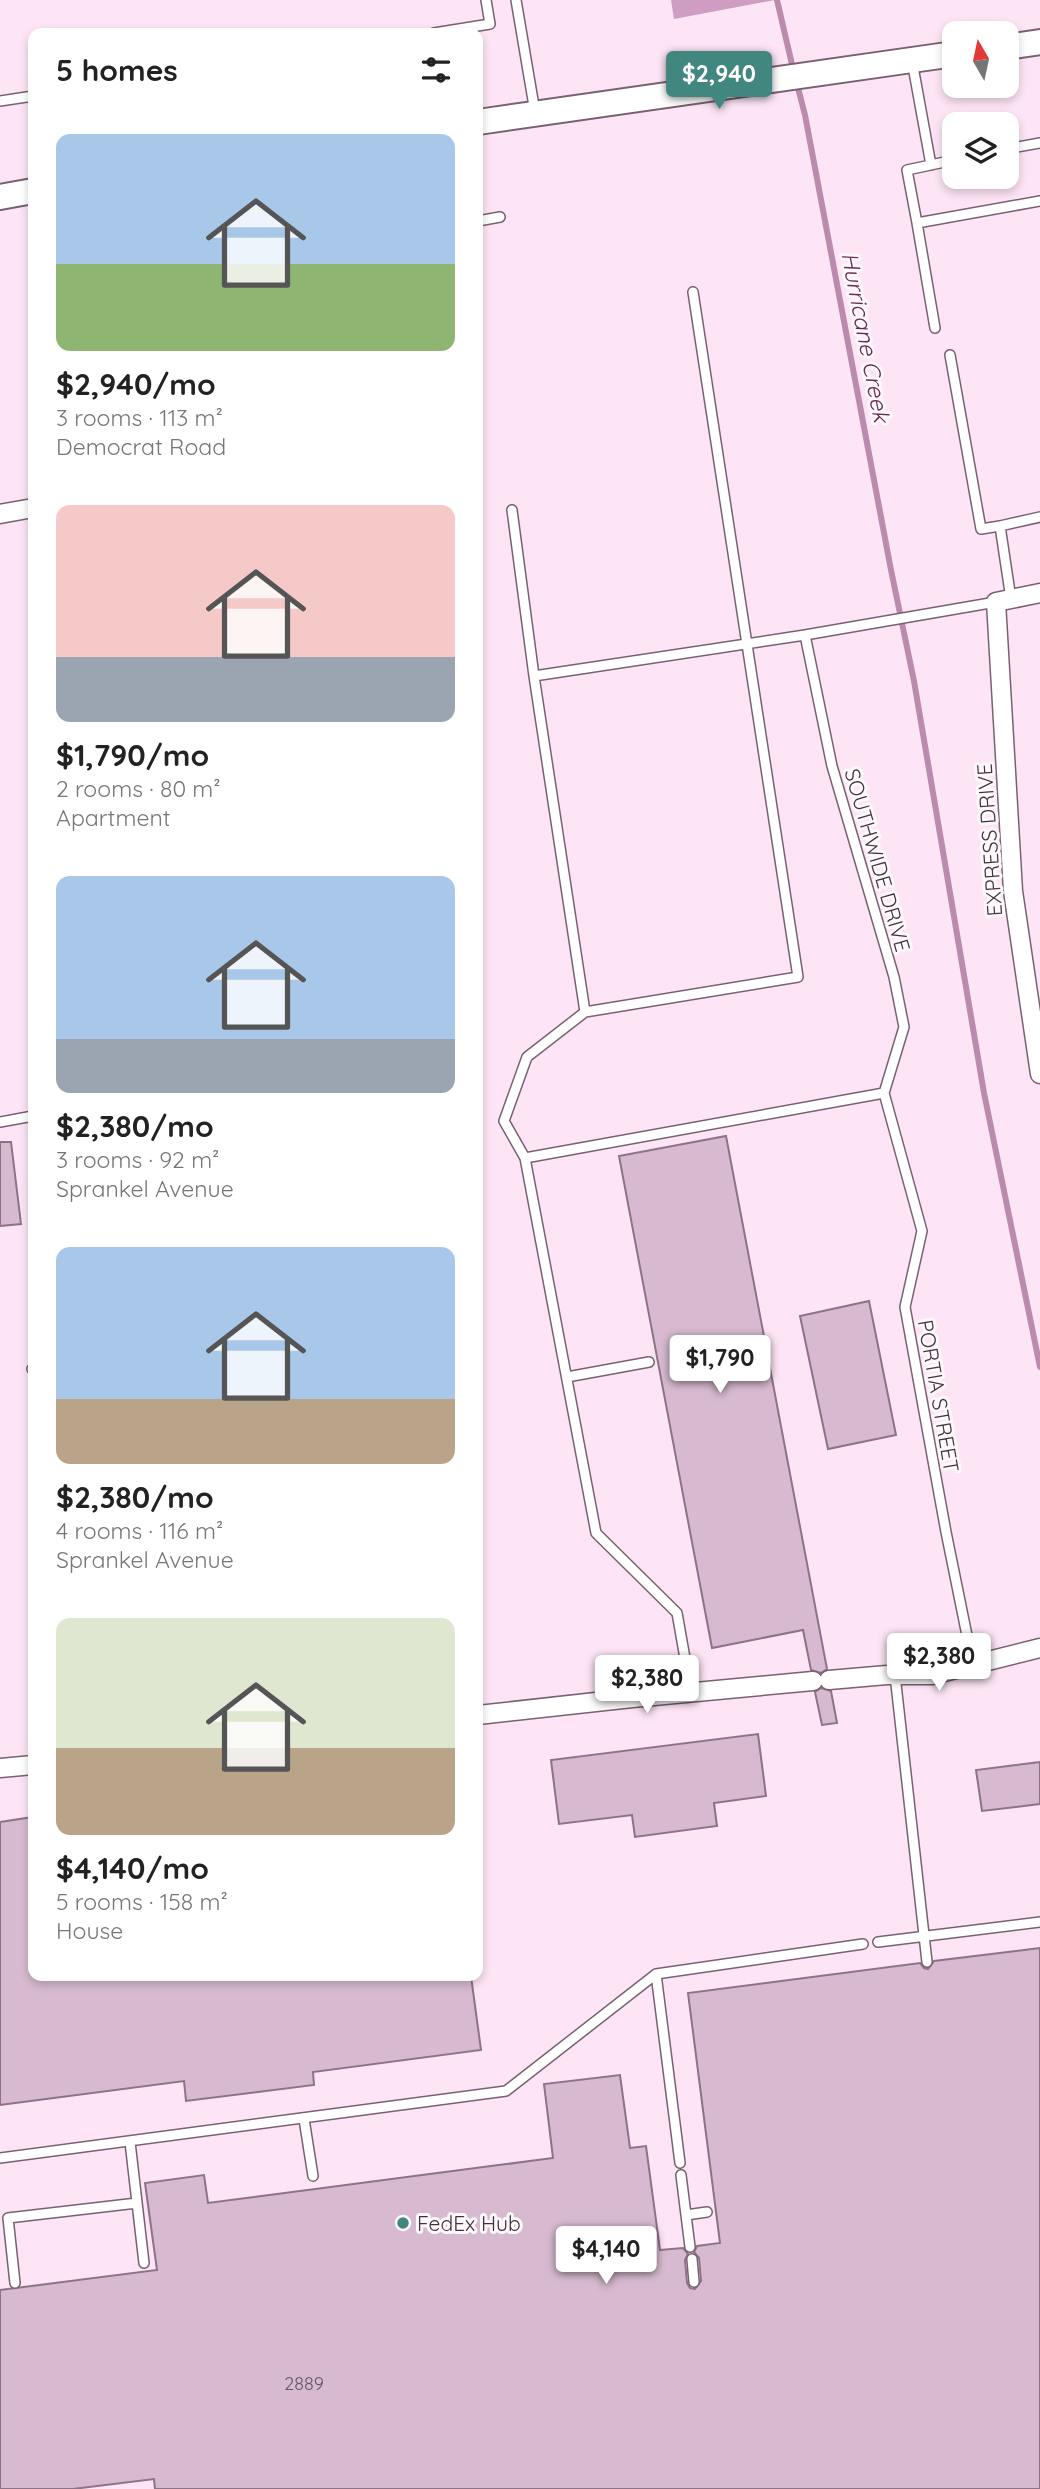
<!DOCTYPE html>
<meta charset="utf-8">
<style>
:root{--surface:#fff;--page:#f6f6f6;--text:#222;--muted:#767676;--accent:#418780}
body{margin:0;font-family:Quicksand,sans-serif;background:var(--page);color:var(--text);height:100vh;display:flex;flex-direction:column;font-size:26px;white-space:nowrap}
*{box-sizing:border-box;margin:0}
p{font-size:23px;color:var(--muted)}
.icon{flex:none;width:38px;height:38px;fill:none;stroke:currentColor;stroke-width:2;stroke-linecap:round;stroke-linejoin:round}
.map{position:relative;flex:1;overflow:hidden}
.drawer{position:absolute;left:28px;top:28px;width:455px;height:1953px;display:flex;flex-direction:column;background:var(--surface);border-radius:14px;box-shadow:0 4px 10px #0003}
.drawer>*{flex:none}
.needle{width:46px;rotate:351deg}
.controls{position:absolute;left:942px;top:21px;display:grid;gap:14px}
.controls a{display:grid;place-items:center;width:77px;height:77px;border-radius:14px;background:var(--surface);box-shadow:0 4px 10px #0003;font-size:35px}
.price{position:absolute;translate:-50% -60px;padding:0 16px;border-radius:7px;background:#fff;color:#222;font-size:23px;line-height:46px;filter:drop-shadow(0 2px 4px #0008)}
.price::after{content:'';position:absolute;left:50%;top:42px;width:21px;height:16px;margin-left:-10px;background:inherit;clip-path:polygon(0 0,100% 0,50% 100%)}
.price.active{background:var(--accent);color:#fff}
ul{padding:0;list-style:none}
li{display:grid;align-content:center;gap:14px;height:371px;padding:0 28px}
li span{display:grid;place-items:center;height:217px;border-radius:14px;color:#555}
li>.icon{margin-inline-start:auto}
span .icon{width:126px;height:126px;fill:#fffc;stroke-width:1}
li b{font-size:30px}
h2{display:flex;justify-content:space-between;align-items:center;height:84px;padding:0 28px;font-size:30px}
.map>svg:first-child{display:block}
.forest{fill:#ce9dc1}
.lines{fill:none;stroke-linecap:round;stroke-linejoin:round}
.stream{stroke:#bb8bad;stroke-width:6}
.building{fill:#d7bacf;stroke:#8e7286;stroke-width:2}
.service-casing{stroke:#7a6072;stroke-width:12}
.minor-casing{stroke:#7a6072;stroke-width:21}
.secondary-casing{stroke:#7a6072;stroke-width:28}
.service{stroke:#fff;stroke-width:9}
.minor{stroke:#fff;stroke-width:18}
.secondary{stroke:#fff;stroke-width:24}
.poi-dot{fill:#418780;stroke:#fef8fc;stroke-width:2.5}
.labels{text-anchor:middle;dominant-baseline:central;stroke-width:6;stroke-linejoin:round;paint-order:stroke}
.number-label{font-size:18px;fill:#655561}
.street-label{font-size:21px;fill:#3f333c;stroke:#fef8fc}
.poi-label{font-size:21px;fill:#3f333c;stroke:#fef8fc;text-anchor:start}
.water-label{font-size:23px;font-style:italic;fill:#662b59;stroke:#fef8fc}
</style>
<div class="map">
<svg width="1040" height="2489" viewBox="0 0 1040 2489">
<rect width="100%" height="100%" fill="#fde5f6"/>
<path class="forest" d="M 671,0 L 775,0 L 674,19 Z"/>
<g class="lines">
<path class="stream" d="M 777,0 L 794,73
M 797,84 L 805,115 L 891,570 L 914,681 L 984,1093 L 1040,1367"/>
</g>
<path class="building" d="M 726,1136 L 827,1669 L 821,1673 L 811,1670 L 803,1630 L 712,1648 L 619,1156 Z
M 0,1142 L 11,1142 L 21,1224 L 0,1226 Z
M 869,1301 L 896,1435 L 828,1449 L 800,1316 Z
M 821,1688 L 831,1691 L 837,1723 L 822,1725 L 815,1692 Z
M 758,1734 L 766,1796 L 714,1803 L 717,1826 L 635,1837 L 632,1815 L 559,1824 L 551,1760 Z
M 1040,1762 L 1040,1804 L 982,1811 L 976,1770 Z
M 33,1817 L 33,1976 L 471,1976 L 481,2050 L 313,2072 L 314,2085 L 186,2101 L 184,2081 L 0,2105 L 0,1822 Z
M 1040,1948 L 1040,2489 L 155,2489 L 154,2479 L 73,2489 L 0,2489 L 0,2290 L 157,2270 L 145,2183 L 204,2175 L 208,2203 L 553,2158 L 544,2084 L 620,2075 L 630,2148 L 646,2146 L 660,2250 L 683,2248 L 688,2254 L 685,2260 L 687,2283 L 690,2288 L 695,2289 L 701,2281 L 699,2258 L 694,2252 L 697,2246 L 720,2243 L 688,1993 L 920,1963 L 924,1968 L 928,1969 L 934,1961 Z"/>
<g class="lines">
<defs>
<path id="service" d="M 516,0 L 535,112
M 434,33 L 490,24 L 486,0
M 912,61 L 931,165
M 0,101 L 33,96
M 1006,149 L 1040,143
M 954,160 L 907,170 L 917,223 L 1040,201
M 478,221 L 500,217
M 917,223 L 935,328
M 950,355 L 981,529 L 1000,526 L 1011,599
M 512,510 L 534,676 L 805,635 L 996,602
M 1000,526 L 1040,517
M 805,635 L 832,766 L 894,977 L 904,1027 L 884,1093
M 534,676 L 585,1012
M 0,1122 L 33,1116
M 525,1158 L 504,1121 L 527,1057 L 585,1012 L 798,977 L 693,292
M 32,1369 L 33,1369
M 567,1377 L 649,1362
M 895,1675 L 927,1962
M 691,1692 L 677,1613 L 596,1533 L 525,1158 L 884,1093 L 922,1231 L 905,1307 L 946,1532 L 973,1665
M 878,1942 L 1040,1922
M 656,1974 L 680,2163
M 304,2119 L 313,2176
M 130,2142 L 144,2263
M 0,2158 L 506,2091 L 656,1974 L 863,1944
M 681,2175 L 690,2247
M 686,2215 L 707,2212
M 692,2259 L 694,2282
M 15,2283 L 8,2218 L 137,2203"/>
<path id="minor" d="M 0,514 L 33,508
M 1040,593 L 996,602 L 1013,891 L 1040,1074
M 829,1680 L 887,1675 L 932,1675 L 1040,1648
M 478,1715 L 632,1698 L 813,1681
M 0,1768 L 33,1765"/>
<path id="secondary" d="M 1006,47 L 1040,42
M 478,122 L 954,54
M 0,197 L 33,191"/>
</defs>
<use href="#service" class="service-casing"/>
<use href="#minor" class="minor-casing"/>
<use href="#secondary" class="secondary-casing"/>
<use href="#service" class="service"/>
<use href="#minor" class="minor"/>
<use href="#secondary" class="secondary"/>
</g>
<circle class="poi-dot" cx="403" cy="2223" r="7"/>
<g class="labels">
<g class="number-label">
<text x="304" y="2383">2889</text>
</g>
<g class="street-label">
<text transform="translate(989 840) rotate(-94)">EXPRESS DRIVE</text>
<text transform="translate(878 860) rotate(74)">SOUTHWIDE DRIVE</text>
<text transform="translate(939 1396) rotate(80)">PORTIA STREET</text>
</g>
<g class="poi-label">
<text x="417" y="2223">FedEx Hub</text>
</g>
<g class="water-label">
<text transform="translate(866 337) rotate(79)">Hurricane Creek</text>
</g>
</g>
</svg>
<div class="controls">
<a><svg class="needle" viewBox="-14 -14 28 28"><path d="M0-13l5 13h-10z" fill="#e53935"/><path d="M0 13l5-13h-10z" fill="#767676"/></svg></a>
<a><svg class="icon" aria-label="layers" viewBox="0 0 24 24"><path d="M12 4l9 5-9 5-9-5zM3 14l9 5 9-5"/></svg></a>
</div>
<b class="price active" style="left:719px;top:111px">$2,940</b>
<b class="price" style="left:720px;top:1395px">$1,790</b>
<b class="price" style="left:939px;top:1693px">$2,380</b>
<b class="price" style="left:647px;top:1715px">$2,380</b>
<b class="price" style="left:606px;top:2286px">$4,140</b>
<section class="drawer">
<h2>5 homes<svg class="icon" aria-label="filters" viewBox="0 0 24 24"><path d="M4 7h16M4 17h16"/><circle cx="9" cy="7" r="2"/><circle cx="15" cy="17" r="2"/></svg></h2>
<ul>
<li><span style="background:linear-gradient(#a9c7e8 60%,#8fb573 0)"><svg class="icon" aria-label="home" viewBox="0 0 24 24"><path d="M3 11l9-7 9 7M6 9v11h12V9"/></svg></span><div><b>$2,940/mo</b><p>3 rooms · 113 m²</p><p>Democrat Road</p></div></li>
<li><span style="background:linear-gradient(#f6c9c9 70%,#9aa5b1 0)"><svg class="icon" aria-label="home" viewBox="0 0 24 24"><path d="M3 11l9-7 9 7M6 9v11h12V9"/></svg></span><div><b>$1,790/mo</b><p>2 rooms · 80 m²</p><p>Apartment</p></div></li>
<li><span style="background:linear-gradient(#a9c7e8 75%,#9aa5b1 0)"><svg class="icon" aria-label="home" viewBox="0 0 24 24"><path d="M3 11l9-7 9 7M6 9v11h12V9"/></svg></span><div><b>$2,380/mo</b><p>3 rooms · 92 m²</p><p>Sprankel Avenue</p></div></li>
<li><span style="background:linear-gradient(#a9c7e8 70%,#b9a48a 0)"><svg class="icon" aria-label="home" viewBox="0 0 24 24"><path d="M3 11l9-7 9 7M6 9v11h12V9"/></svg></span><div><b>$2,380/mo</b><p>4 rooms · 116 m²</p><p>Sprankel Avenue</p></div></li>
<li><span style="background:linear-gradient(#dfe7d0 60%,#b9a48a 0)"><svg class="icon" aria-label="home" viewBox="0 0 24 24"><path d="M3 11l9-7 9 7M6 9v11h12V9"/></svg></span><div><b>$4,140/mo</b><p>5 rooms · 158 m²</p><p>House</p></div></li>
</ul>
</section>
</div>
